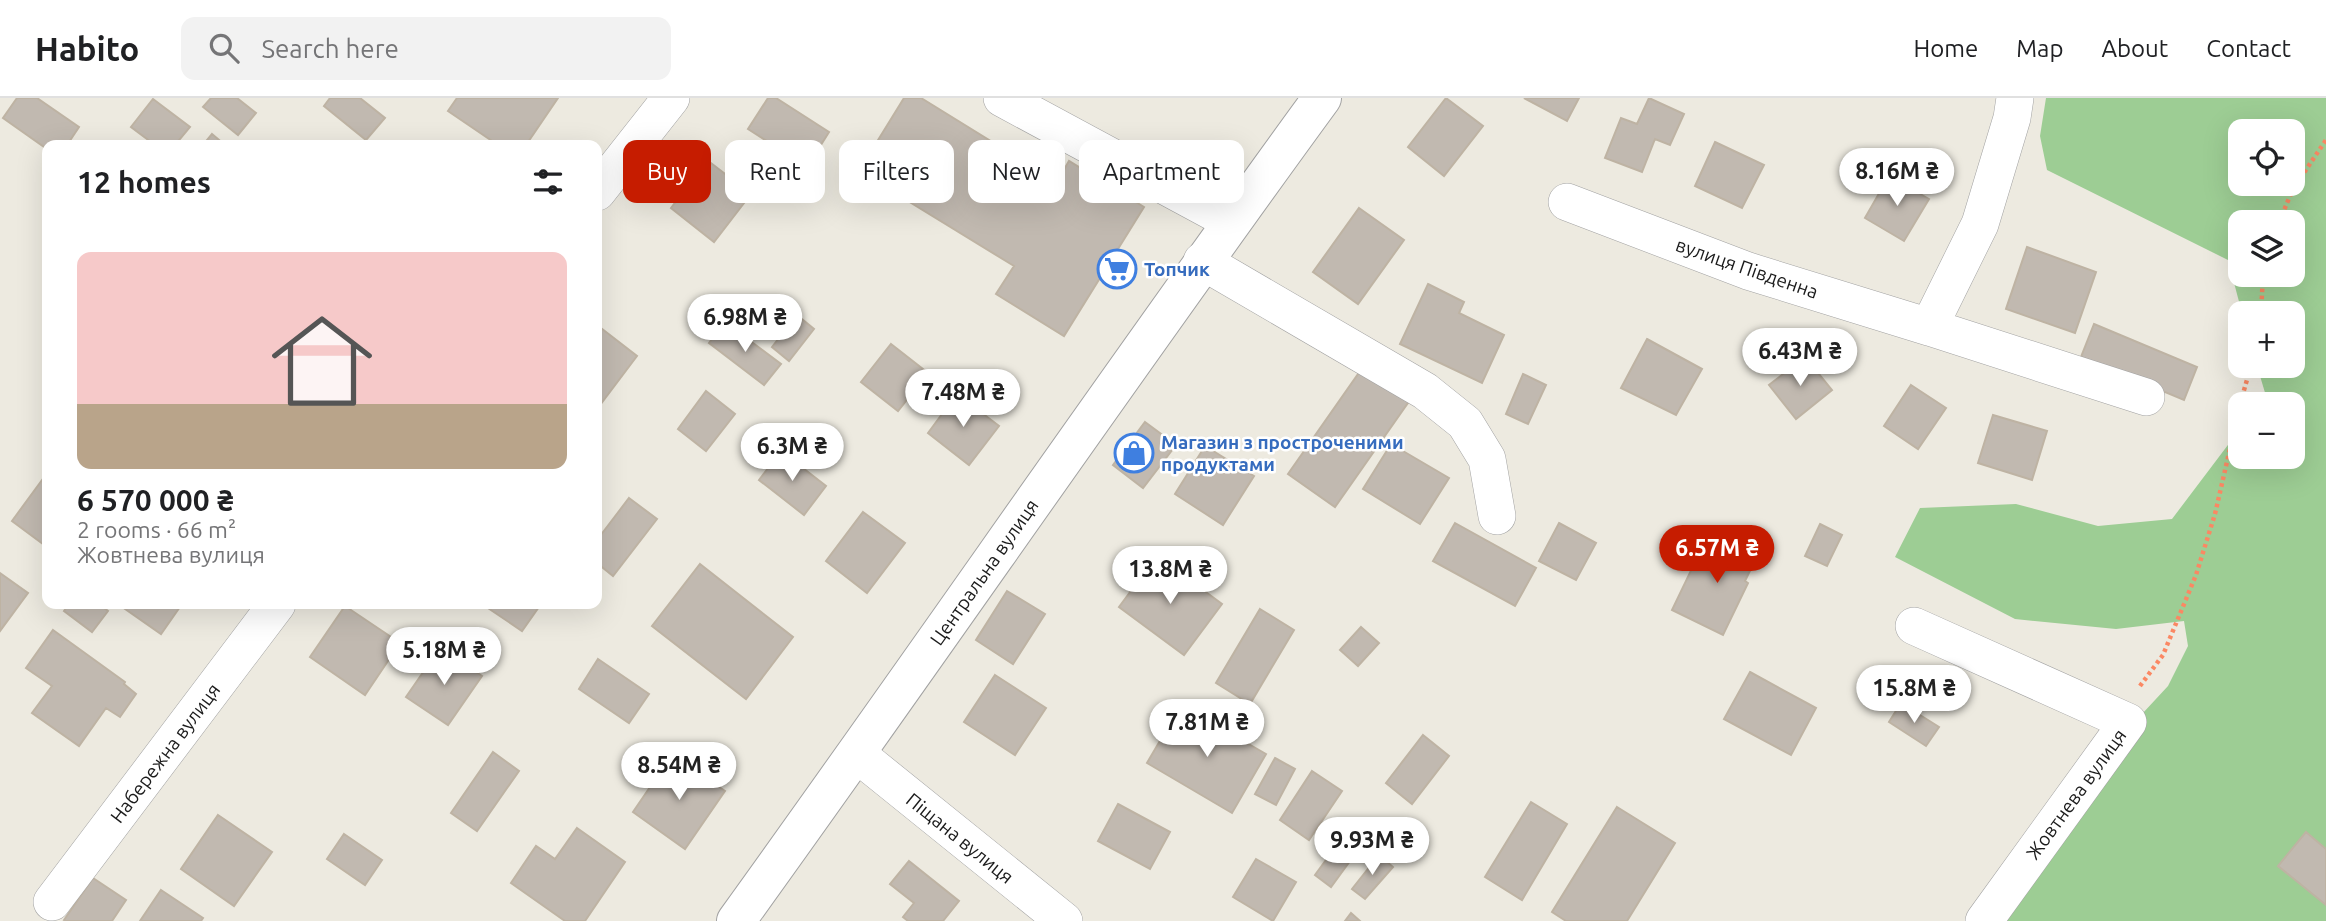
<!DOCTYPE html>
<meta charset="utf-8">
<style>
:root{--surface:#fff;--page:#f2f2f2;--text:#202124;--muted:#757577;--line:#e0e0e0;--accent:#c61c00}
body{margin:0;font-family:Ubuntu,sans-serif;background:var(--page);color:var(--text);height:100vh;display:flex;flex-direction:column;font-size:26px;white-space:nowrap}
*{box-sizing:border-box;margin:0}
p{font-size:23px;color:var(--muted)}
.icon{flex:none;width:38px;height:38px;fill:none;stroke:currentColor;stroke-width:2;stroke-linecap:round;stroke-linejoin:round}
.map{position:relative;flex:1;overflow:hidden}
.sheet{position:absolute;left:42px;top:42px;width:560px;height:469px;display:flex;flex-direction:column;background:var(--surface);border-radius:14px;box-shadow:0 7px 28px #0002}
.sheet>*{flex:none}
.hud{position:absolute;left:623px;top:42px;width:665px;height:63px;display:flex;gap:14px}
.fabs{position:absolute;left:2228px;top:21px;display:grid;gap:14px}
.fabs a{display:grid;place-items:center;width:77px;height:77px;border-radius:14px;background:var(--surface);box-shadow:0 7px 28px #0002;font-size:35px}
.price{position:absolute;translate:-50% -60px;padding:0 16px;border-radius:24px;background:#fff;color:#222;font-size:23px;line-height:46px;filter:drop-shadow(0 2px 4px #0008)}
.price::after{content:'';position:absolute;left:50%;top:42px;width:21px;height:16px;margin-left:-10px;background:inherit;clip-path:polygon(0 0,100% 0,50% 100%)}
.price.on{background:var(--accent);color:#fff}
ul{padding:0;list-style:none}
li{display:grid;align-content:center;gap:14px;height:371px;padding:0 35px}
li+li{border-top:2px solid var(--line)}
li span{display:grid;place-items:center;height:217px;border-radius:14px;color:#555}
li>.icon{margin-inline-start:auto}
span .icon{width:126px;height:126px;fill:#fffc;stroke-width:1}
li b{font-size:30px}
h2{display:flex;justify-content:space-between;align-items:center;height:84px;padding:0 35px;font-size:30px}
.pill{padding:0 24px;border-radius:14px;background:var(--surface);box-shadow:0 7px 28px #0002;font-size:24px;line-height:63px}
.pill.on{background:var(--accent);color:#fff}
header{display:flex;align-items:center;gap:42px;box-sizing:border-box;height:98px;padding:0 35px;background:var(--surface);border-bottom:2px solid var(--line)}
header strong{font-size:33px}
nav{display:flex;gap:38px;margin-inline-start:auto;font-size:24px}
.search{width:490px;height:63px;background:var(--page);display:flex;align-items:center;gap:18px;box-sizing:border-box;padding:0 24px;border-radius:14px;color:var(--muted);font-size:26px}
.map>svg:first-child{display:block}
.forest{fill:#9dcd94;fill-rule:evenodd}
.building{fill:#c1b9b0;stroke:#beb3a3;stroke-width:2}
.lines{fill:none;stroke-linecap:round;stroke-linejoin:round}
.minor-casing{stroke:#a2a2a2;stroke-width:38}
.tertiary-casing{stroke:#a2a2a2;stroke-width:40}
.path{stroke:#fb8863;stroke-width:4.5;stroke-dasharray:3.5 3.5;stroke-linecap:butt}
.minor{stroke:#fff;stroke-width:37}
.tertiary{stroke:#fff;stroke-width:38}
.labels{text-anchor:middle;dominant-baseline:central;stroke-width:5;stroke-linejoin:round;paint-order:stroke}
.street-label{font-size:19px;fill:#1b1b1b;stroke:#fff}
.shop-label{font-size:19px;font-weight:bold;fill:#366cbe;stroke:#fff;text-anchor:start}
</style>
<header>
<strong>Habito</strong>
<div class="search"><svg class="icon" aria-label="search" viewBox="0 0 24 24"><circle cx="10" cy="10" r="6"/><path d="M15 15l6 6"/></svg>Search here</div>
<nav><a>Home</a><a>Map</a><a>About</a><a>Contact</a></nav>
</header>
<div class="map">
<svg width="2326" height="823" viewBox="0 0 2326 823">
<rect width="100%" height="100%" fill="#edeae0"/>
<path class="forest" d="M 2046,0 L 2326,0 L 2326,823 L 1985,823 L 2091,671 L 2168,588 L 2188,548 L 2184,523 L 2116,531 L 2015,521 L 1895,459 L 1920,410 L 2016,406 L 2098,428 L 2172,421 L 2240,331 L 2240,359 L 2292,359 L 2292,306 L 2260,306 L 2266,298 L 2257,268 L 2292,268 L 2292,215 L 2242,215 L 2228,162 L 2047,72 L 2040,38 ZM 2240,33 L 2292,33 L 2292,86 L 2240,86 ZM 2240,124 L 2292,124 L 2292,177 L 2240,177 Z"/>
<path class="building" d="M 17,0 L 37,0 L 79,29 L 67,47 L 47,47 L 47,51 L 3,20 Z
M 211,0 L 237,0 L 256,15 L 238,37 L 203,9 Z
M 330,0 L 360,0 L 385,20 L 366,42 L 324,8 Z
M 457,0 L 558,0 L 526,47 L 498,47 L 448,13 Z
M 768,0 L 776,0 L 829,34 L 807,69 L 748,31 Z
M 904,0 L 921,0 L 1057,84 L 1069,63 L 1144,109 L 1064,238 L 996,196 L 1014,168 L 859,73 Z
M 1446,0 L 1483,28 L 1444,78 L 1408,49 Z
M 1524,0 L 1579,0 L 1567,23 Z
M 1649,0 L 1684,16 L 1670,47 L 1655,41 L 1642,74 L 1605,60 L 1621,20 L 1637,26 Z
M 153,1 L 190,29 L 175,47 L 155,47 L 131,29 Z
M 212,36 L 225,47 L 203,47 Z
M 1715,44 L 1764,67 L 1742,110 L 1695,88 Z
M 707,62 L 751,96 L 714,144 L 671,110 Z
M 1889,78 L 1929,101 L 1904,143 L 1865,120 Z
M 1359,110 L 1404,142 L 1358,206 L 1313,174 Z
M 2027,149 L 2096,174 L 2075,235 L 2006,211 Z
M 1428,186 L 1464,204 L 1459,215 L 1504,237 L 1482,285 L 1400,246 Z
M 797,217 L 814,231 L 789,263 L 772,249 Z
M 725,224 L 781,266 L 764,287 L 709,245 Z
M 2094,226 L 2197,269 L 2184,302 L 2081,259 Z
M 597,227 L 637,258 L 597,311 Z
M 1647,241 L 1702,271 L 1676,317 L 1621,290 Z
M 891,246 L 928,275 L 898,313 L 861,284 Z
M 1805,259 L 1832,292 L 1796,321 L 1769,287 Z
M 1363,269 L 1410,302 L 1335,409 L 1288,376 Z
M 1523,276 L 1546,287 L 1528,326 L 1506,316 Z
M 1911,287 L 1946,310 L 1918,351 L 1884,328 Z
M 706,293 L 735,316 L 706,353 L 678,331 Z
M 957,296 L 999,328 L 969,367 L 928,335 Z
M 1993,317 L 2047,333 L 2032,382 L 1978,365 Z
M 1145,324 L 1176,347 L 1143,390 L 1113,367 Z
M 1391,346 L 1449,380 L 1420,426 L 1363,391 Z
M 1205,348 L 1254,378 L 1223,427 L 1175,396 Z
M 781,353 L 826,388 L 804,417 L 759,382 Z
M 45,378 L 47,379 L 47,449 L 12,423 Z
M 629,400 L 657,421 L 613,478 L 597,465 L 597,442 Z
M 863,414 L 905,445 L 867,495 L 826,463 Z
M 1455,425 L 1536,470 L 1515,508 L 1433,463 Z
M 1559,425 L 1596,445 L 1576,482 L 1539,463 Z
M 1820,426 L 1842,437 L 1827,468 L 1805,458 Z
M 1726,436 L 1760,452 L 1745,483 L 1748,485 L 1723,537 L 1672,512 L 1697,460 L 1711,467 Z
M 1157,458 L 1222,506 L 1184,557 L 1119,509 Z
M 700,466 L 793,539 L 746,601 L 652,528 Z
M 0,475 L 28,495 L 0,533 Z
M 1007,493 L 1045,516 L 1013,566 L 976,542 Z
M 69,506 L 99,506 L 108,513 L 92,534 L 64,513 Z
M 118,506 L 182,506 L 161,536 Z
M 482,506 L 541,506 L 522,533 Z
M 345,508 L 400,545 L 365,597 L 310,559 Z
M 1260,511 L 1294,532 L 1250,606 L 1216,585 Z
M 1361,529 L 1379,545 L 1358,568 L 1340,552 Z
M 53,532 L 125,584 L 124,586 L 136,596 L 120,619 L 106,610 L 79,648 L 32,615 L 52,588 L 26,570 Z
M 440,550 L 482,578 L 448,627 L 406,599 Z
M 598,561 L 649,596 L 629,625 L 579,591 Z
M 1750,574 L 1816,610 L 1791,657 L 1724,621 Z
M 995,577 L 1046,610 L 1015,657 L 964,624 Z
M 1901,605 L 1939,629 L 1926,648 L 1889,624 Z
M 1181,607 L 1266,656 L 1232,715 L 1147,665 Z
M 1423,637 L 1449,658 L 1412,706 L 1386,685 Z
M 493,654 L 519,673 L 477,733 L 451,715 Z
M 672,657 L 725,693 L 685,751 L 633,714 Z
M 1275,660 L 1295,671 L 1276,707 L 1255,696 Z
M 1312,673 L 1342,693 L 1309,742 L 1280,722 Z
M 1531,704 L 1567,726 L 1522,802 L 1485,779 Z
M 1118,706 L 1170,734 L 1150,771 L 1098,743 Z
M 1617,709 L 1675,745 L 1627,823 L 1566,823 L 1552,814 Z
M 218,717 L 272,754 L 234,808 L 181,771 Z
M 1353,725 L 1369,737 L 1331,789 L 1315,777 Z
M 577,730 L 625,764 L 585,823 L 565,823 L 511,785 L 536,748 L 555,761 Z
M 2306,734 L 2326,751 L 2326,807 L 2278,768 Z
M 344,736 L 382,762 L 365,787 L 327,761 Z
M 1379,757 L 1393,769 L 1365,801 L 1352,791 Z
M 1256,761 L 1296,784 L 1273,823 L 1233,799 Z
M 909,763 L 959,803 L 943,823 L 908,823 L 903,819 L 914,805 L 890,786 Z
M 93,780 L 126,802 L 112,823 L 66,823 L 64,822 Z
M 161,792 L 203,820 L 201,823 L 140,823 Z
M 1351,815 L 1360,823 L 1345,823 Z"/>
<g class="lines">
<defs>
<path id="minor" d="M 1002,0 L 1232,124
M 597,94 L 671,0
M 1567,104 L 1748,173 L 1929,229 L 1980,126 L 2012,20 L 2015,0
M 1202,163 L 1425,293 L 1465,325 L 1487,361 L 1497,418
M 1929,229 L 2146,299
M 1914,528 L 2128,624 L 1984,823
M 857,656 L 1064,823
M 52,804 L 277,506"/>
<path id="tertiary" d="M 736,823 C 933,550 1123,272 1322,0"/>
</defs>
<use href="#minor" class="minor-casing"/>
<use href="#tertiary" class="tertiary-casing"/>
<path class="path" d="M 2279,124 L 2293,91 L 2326,42
M 2261,215 L 2263,177
M 2240,306 L 2251,268
M 2140,588 L 2163,557 L 2196,477 L 2215,416 L 2240,307"/>
<use href="#minor" class="minor"/>
<use href="#tertiary" class="tertiary"/>
</g>
<defs>
<symbol id="supermarket-ring" viewBox="-11 -11 22 22"><circle r="9.5" fill="#fff" stroke="#3f7fe0" stroke-width="1.5"/><path d="M-6-5.5h2.5l.6 2H6L4.5 2H-2.5L-4.4-4H-6ZM-1.5 3.2a1.3 1.3 0 1 0 .1 0ZM3 3.2a1.3 1.3 0 1 0 .1 0Z" fill="#3f7fe0"/></symbol>
<symbol id="shop-ring" viewBox="-11 -11 22 22"><circle r="9.5" fill="#fff" stroke="#3f7fe0" stroke-width="1.5"/><path d="M-5-2.5h2.3a2.7 3.5 0 0 1 5.4 0H5L5.5 6h-11ZM-1.5-2.5h3a1.5 2.3 0 0 0-3 0Z" fill="#3f7fe0"/></symbol>
</defs>
<g fill-rule="evenodd">
<use href="#supermarket-ring" x="1095" y="149" width="44" height="44"/>
<use href="#shop-ring" x="1112" y="333" width="44" height="44"/>
</g>
<g class="labels">
<g class="street-label">
<text transform="translate(1747 170) rotate(19)">вулиця Південна</text>
<text transform="translate(984 474) rotate(-55)">Центральна вулиця</text>
<text transform="translate(165 655) rotate(-53)">Набережна вулиця</text>
<text transform="translate(2076 696) rotate(-54)">Жовтнева вулиця</text>
<text transform="translate(960 740) rotate(39)">Піщана вулиця</text>
</g>
<g class="shop-label">
<text x="1144" y="171">Топчик</text>
<text x="1161" y="344">Магазин з простроченими<tspan x="1161" dy="22">продуктами</tspan></text>
</g>
</g>
</svg>
<div class="fabs">
<a><svg class="icon" aria-label="locate" viewBox="0 0 24 24"><circle cx="12" cy="12" r="6"/><path d="M12 2v4M12 18v4M2 12h4M18 12h4"/></svg></a>
<a><svg class="icon" aria-label="layers" viewBox="0 0 24 24"><path d="M12 4l9 5-9 5-9-5zM3 14l9 5 9-5"/></svg></a>
<a>+</a>
<a>−</a>
</div>
<b class="price" style="left:1897px;top:110px">8.16M ₴</b>
<b class="price" style="left:745px;top:256px">6.98M ₴</b>
<b class="price" style="left:1800px;top:290px">6.43M ₴</b>
<b class="price" style="left:963px;top:331px">7.48M ₴</b>
<b class="price" style="left:792px;top:385px">6.3M ₴</b>
<b class="price on" style="left:1717px;top:487px">6.57M ₴</b>
<b class="price" style="left:1170px;top:508px">13.8M ₴</b>
<b class="price" style="left:444px;top:589px">5.18M ₴</b>
<b class="price" style="left:1914px;top:627px">15.8M ₴</b>
<b class="price" style="left:1207px;top:661px">7.81M ₴</b>
<b class="price" style="left:679px;top:704px">8.54M ₴</b>
<b class="price" style="left:1372px;top:779px">9.93M ₴</b>
<div class="hud">
<a class="pill on">Buy</a>
<a class="pill">Rent</a>
<a class="pill">Filters</a>
<a class="pill">New</a>
<a class="pill">Apartment</a>
</div>
<section class="sheet">
<h2>12 homes<svg class="icon" aria-label="filters" viewBox="0 0 24 24"><path d="M4 7h16M4 17h16"/><circle cx="9" cy="7" r="2"/><circle cx="15" cy="17" r="2"/></svg></h2>
<ul>
<li><span style="background:linear-gradient(#f6c9c9 70%,#b9a48a 0)"><svg class="icon" aria-label="home" viewBox="0 0 24 24"><path d="M3 11l9-7 9 7M6 9v11h12V9"/></svg></span><div><b>6 570 000 ₴</b><p>2 rooms · 66 m²</p><p>Жовтнева вулиця</p></div></li>
</ul>
</section>
</div>
